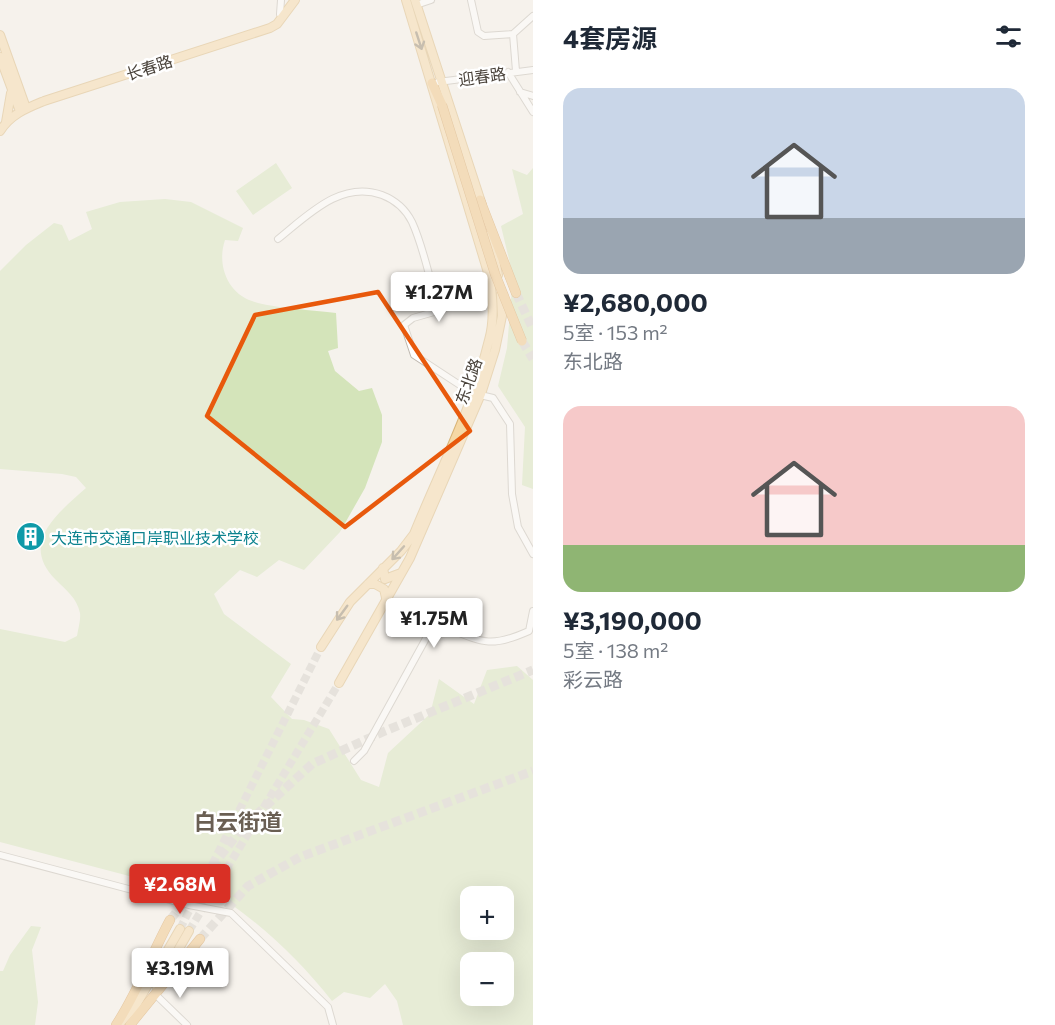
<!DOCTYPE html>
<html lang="zh">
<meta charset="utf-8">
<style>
:root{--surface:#fff;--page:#f6f6f7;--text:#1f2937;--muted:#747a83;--accent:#d93025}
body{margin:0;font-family:Commissioner,"Noto Sans SC",sans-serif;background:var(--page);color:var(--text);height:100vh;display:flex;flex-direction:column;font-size:22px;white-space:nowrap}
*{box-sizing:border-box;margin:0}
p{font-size:20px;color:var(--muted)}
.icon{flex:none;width:33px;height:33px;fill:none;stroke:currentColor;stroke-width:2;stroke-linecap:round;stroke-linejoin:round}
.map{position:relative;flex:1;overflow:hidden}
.side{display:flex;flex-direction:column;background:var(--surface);width:522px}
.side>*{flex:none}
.tools{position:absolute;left:460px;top:886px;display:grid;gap:12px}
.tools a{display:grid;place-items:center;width:54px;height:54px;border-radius:12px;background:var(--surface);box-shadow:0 6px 24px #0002;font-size:30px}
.price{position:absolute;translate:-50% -51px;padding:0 14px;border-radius:6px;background:#fff;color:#222;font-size:20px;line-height:39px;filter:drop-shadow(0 2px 3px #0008)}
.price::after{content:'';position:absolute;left:50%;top:36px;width:18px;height:14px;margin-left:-9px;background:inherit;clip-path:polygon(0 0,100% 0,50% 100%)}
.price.on{background:var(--accent);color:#fff}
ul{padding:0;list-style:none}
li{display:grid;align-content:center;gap:12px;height:318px;padding:0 30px}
li span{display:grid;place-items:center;height:186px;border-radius:18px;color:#555}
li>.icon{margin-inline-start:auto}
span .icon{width:108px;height:108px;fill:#fffc;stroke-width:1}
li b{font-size:26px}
h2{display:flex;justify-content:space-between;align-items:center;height:72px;padding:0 30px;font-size:26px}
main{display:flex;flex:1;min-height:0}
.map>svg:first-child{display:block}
.green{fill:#d4e4ba;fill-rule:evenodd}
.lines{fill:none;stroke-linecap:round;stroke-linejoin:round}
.major-tunnel{stroke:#d3cfc8;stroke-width:8;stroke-dasharray:8 4;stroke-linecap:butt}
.highway-tunnel{stroke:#d3cfc8;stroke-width:9;stroke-dasharray:9 4.5;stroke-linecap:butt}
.minor-casing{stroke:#bfb9b0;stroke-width:8}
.major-casing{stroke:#d9b476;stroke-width:10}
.highway-casing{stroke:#cf954c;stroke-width:10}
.minor{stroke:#fff;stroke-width:6}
.major{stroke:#f5d8a5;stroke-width:8}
.highway{stroke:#f0c17c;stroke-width:9}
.highway-bridge-casing{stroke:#cf954c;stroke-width:10;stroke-linecap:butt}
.highway-bridge{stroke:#f0c17c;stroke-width:9}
.oneway{stroke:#8e7e65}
.marked{fill:none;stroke:#e8590c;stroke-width:4.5;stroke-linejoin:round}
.labels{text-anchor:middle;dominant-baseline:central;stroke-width:5;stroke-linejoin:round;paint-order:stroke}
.street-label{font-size:16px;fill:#49423a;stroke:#fff}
.culture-label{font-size:16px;fill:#0d838f;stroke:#fff;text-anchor:start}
.district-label{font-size:22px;font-weight:bold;fill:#6a5f53;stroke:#fff}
</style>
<main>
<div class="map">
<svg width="533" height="1025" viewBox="0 0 533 1025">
<rect width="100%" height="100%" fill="#f5f2ec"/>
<path class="green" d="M 276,163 L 292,188 L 253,215 L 236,191 Z
M 533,168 L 533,489 L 522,485 L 525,427 L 498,386 L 507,348 L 513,276 L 501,226 L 523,214 L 512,169 L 527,175 Z
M 165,199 L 191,202 L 243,228 L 238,241 L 225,240 C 217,263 226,292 252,301 C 271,308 314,310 336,313 L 338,348 L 328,351 L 335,371 L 359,391 L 372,388 L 382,415 L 382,442 L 365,488 L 340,532 L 304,570 L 279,560 L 257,577 L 240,570 L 214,594 L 224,614 L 291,664 L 271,697 L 292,719 L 304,720 L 329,729 L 361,780 L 379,787 L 388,753 L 430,714 L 439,679 L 474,704 L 487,670 L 517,666 L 533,680 L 533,1025 L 403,1025 L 397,1001 L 385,984 L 370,998 L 344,992 L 332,1001 C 302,963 268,930 228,902 L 0,842 L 0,629 L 65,642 L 77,636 C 78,629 81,620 80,613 C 77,598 66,590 56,580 C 19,543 57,514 86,488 L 76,477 L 62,474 L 0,469 L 0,271 L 26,245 L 54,223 L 62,225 L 69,241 L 92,229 L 86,212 L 120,202 ZM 471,897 L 504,897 L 504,930 L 471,930 ZM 471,963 L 504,963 L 504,996 L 471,996 Z
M 31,926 L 41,927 L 32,950 L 38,1002 L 35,1025 L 0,1025 L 0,971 L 3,971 L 10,955 Z"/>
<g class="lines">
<path class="major-tunnel" d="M 180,929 L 321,647
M 189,931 L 339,683"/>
<path class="highway-tunnel" d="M 516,293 L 533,329
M 522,341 L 533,359
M 170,920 L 243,827 L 312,764 L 385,731 L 533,670
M 200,939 L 248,886 L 300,857 L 533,771"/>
<defs>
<path id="minor" d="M 471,0 L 478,32 L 484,36 L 513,34 L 533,16
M 416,5 L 431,0
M 280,14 L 281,0
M 513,34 L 516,71
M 508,72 L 533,112
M 438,82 L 533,70
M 520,92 L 533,96
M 278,239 C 308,215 341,180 382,195 C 395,200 406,210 412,222 C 424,248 429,279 438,305 L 434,312 L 413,318 L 404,325 L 414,355 L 472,393 L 493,398 L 510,424 L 512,494 L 518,527 L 533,554
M 354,761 L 364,751 L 429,633 L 445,627 C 483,643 491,648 529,631 L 533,611
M 0,855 L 189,905 L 231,913 L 328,1007 L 333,1025
M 155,994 L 187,1025"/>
<path id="major" d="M 415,0 L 482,205
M 0,35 L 26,108
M 0,57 L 20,111
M 6,122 L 11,93
M 0,131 C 11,114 27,108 44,101 L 270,28 L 277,24 L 295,0
M 490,235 L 498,275
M 383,568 L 385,579 L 401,573
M 368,584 L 375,584 L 384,589 L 387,602
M 321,647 L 350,602 L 401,551 L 414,534 C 440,470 473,407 489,340 C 495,319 493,297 489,276 L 406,0
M 339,683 L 410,558 L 481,394 L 495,350 L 502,316 L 501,294
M 157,987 L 189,931
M 121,1022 L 135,1007 L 180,929"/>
<path id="highway" d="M 432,83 L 442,105
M 480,200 L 516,293
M 116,1025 C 138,992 151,955 170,920
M 130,1025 L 200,939"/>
</defs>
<use href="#minor" class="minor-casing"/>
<use href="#major" class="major-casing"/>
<use href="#highway" class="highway-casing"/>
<use href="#minor" class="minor"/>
<use href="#major" class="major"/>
<use href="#highway" class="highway"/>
<defs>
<path id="highway-bridge" d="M 442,105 L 495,274 L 522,341"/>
</defs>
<use href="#highway-bridge" class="highway-bridge-casing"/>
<use href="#highway-bridge" class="highway-bridge"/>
</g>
<defs><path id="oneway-shaft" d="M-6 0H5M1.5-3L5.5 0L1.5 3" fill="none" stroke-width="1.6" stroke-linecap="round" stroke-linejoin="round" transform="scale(1.5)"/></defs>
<g class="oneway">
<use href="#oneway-shaft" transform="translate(419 41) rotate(72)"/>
<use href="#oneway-shaft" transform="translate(398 553) rotate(132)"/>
<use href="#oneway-shaft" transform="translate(342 613) rotate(126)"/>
</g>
<path d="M0 0H533V1025H0ZM 378,292 L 470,431 L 345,527 L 207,416 L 255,315 Z" fill="#f5f2ec" fill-opacity=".55" fill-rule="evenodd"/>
<path class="marked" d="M 378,292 L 470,431 L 345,527 L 207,416 L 255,315 Z"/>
<defs>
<symbol id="building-disc" viewBox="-11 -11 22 22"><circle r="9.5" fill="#0f9aa8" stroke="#fff"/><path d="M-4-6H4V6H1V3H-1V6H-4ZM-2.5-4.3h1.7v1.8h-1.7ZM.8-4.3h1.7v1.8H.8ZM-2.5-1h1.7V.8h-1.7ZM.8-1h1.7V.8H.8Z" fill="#fff"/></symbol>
</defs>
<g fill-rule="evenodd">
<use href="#building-disc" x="14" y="520" width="33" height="33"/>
</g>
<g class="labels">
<g class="street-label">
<text transform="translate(149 67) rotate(-18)">长春路</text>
<text transform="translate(482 76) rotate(-8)">迎春路</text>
<text transform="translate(468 381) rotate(-70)">东北路</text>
</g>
<g class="culture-label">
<text x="51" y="537">大连市交通口岸职业技术学校</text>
</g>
<g class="district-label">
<text x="238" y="821">白云街道</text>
</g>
</g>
</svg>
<div class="tools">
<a>+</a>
<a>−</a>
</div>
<b class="price" style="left:439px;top:323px">¥1.27M</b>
<b class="price" style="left:434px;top:649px">¥1.75M</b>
<b class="price on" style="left:180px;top:915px">¥2.68M</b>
<b class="price" style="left:180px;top:999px">¥3.19M</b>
</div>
<section class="side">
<h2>4套房源<svg class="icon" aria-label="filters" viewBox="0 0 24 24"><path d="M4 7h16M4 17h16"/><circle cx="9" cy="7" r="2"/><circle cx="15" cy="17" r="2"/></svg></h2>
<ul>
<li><span style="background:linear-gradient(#c9d6e8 70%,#9aa5b1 0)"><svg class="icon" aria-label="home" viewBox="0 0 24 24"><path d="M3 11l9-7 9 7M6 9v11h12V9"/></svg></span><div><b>¥2,680,000</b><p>5室 · 153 m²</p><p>东北路</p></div></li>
<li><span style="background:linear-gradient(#f6c9c9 75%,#8fb573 0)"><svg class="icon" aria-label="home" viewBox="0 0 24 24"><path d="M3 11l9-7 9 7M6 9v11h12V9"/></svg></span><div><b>¥3,190,000</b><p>5室 · 138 m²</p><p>彩云路</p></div></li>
</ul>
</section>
</main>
